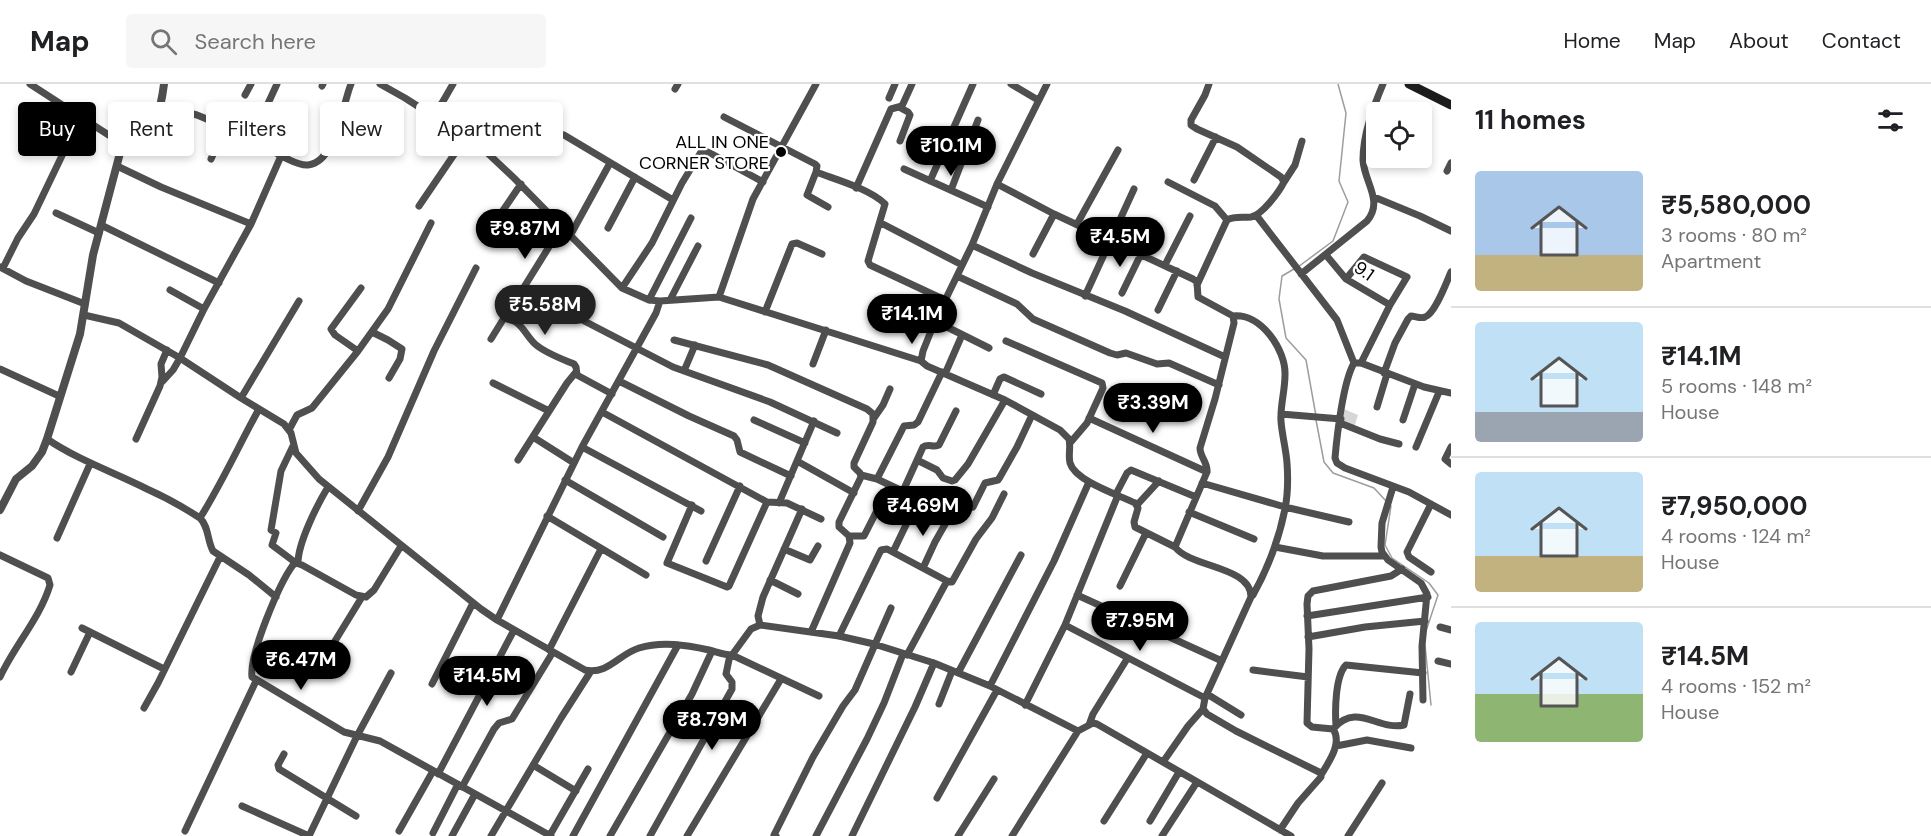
<!DOCTYPE html>
<meta charset="utf-8">
<style>
:root{--surface:#fff;--page:#f6f6f6;--text:#202124;--muted:#757577;--line:#e0e0e0;--accent:#000}
body{margin:0;font-family:"DM Sans",sans-serif;background:var(--page);color:var(--text);height:100vh;display:flex;flex-direction:column;font-size:22px;white-space:nowrap}
*{box-sizing:border-box;margin:0}
p{font-size:20px;color:var(--muted)}
.icon{flex:none;width:33px;height:33px;fill:none;stroke:currentColor;stroke-width:2;stroke-linecap:round;stroke-linejoin:round}
.map{position:relative;flex:1;overflow:hidden}
.drawer{display:flex;flex-direction:column;background:var(--surface);width:480px}
.drawer>*{flex:none}
.guide{position:absolute;left:18px;top:18px;width:570px;height:54px;display:flex;gap:12px}
.controls{position:absolute;left:1366px;top:18px;display:grid;gap:12px}
.controls a{display:grid;place-items:center;width:66px;height:66px;border-radius:6px;background:var(--surface);box-shadow:0 3px 9px #0003;font-size:30px}
.price{position:absolute;translate:-50% -51px;padding:0 14px;border-radius:21px;background:var(--accent);color:#fff;font-size:20px;line-height:39px;filter:drop-shadow(0 2px 3px #0008)}
.price::after{content:'';position:absolute;left:50%;top:36px;width:18px;height:14px;margin-left:-9px;background:inherit;clip-path:polygon(0 0,100% 0,50% 100%)}
.price.current{background:#222;color:#fff}
ul{padding:0;list-style:none}
li{display:flex;align-items:center;gap:18px;height:150px;padding:0 24px}
li+li{border-top:2px solid var(--line)}
li span{display:grid;place-items:center;flex:none;width:168px;height:120px;border-radius:6px;color:#555}
li>.icon{margin-inline-start:auto}
span .icon{width:72px;height:72px;fill:#fffc;stroke-width:1}
li b{font-size:26px}
h2{display:flex;justify-content:space-between;align-items:center;height:72px;padding:0 24px;font-size:26px}
.pill{padding:0 21px;border-radius:6px;background:var(--surface);box-shadow:0 3px 9px #0003;font-size:21px;line-height:54px}
.pill.current{background:var(--accent);color:#fff}
header{display:flex;align-items:center;gap:36px;box-sizing:border-box;height:84px;padding:0 30px;background:var(--surface);border-bottom:2px solid var(--line)}
header strong{font-size:28px}
nav{display:flex;gap:33px;margin-inline-start:auto;font-size:21px}
.search{width:420px;height:54px;background:var(--page);display:flex;align-items:center;gap:15px;box-sizing:border-box;padding:0 21px;border-radius:6px;color:var(--muted);font-size:22px}
main{display:flex;flex:1;min-height:0}
.map>svg:first-child{display:block}
.green{fill:#d6d6d6}
.lines{fill:none;stroke-linecap:round;stroke-linejoin:round}
.stream{stroke:#9d9d9d;stroke-width:1.5}
.minor{stroke:#4f4f4f;stroke-width:7}
.tertiary{stroke:#4f4f4f;stroke-width:8}
.secondary{stroke:#1c1c1c;stroke-width:9}
.poi-dot{fill:#000;stroke:#fff;stroke-width:2}
.labels{text-anchor:middle;dominant-baseline:central;stroke-width:4.5;stroke-linejoin:round;paint-order:stroke}
.poi-label{font-size:18px;fill:#000;stroke:#fff;text-anchor:end}
.street-label{font-size:18px;fill:#000;stroke:#fff}
</style>
<header>
<strong>Map</strong>
<div class="search"><svg class="icon" aria-label="search" viewBox="0 0 24 24"><circle cx="10" cy="10" r="6"/><path d="M15 15l6 6"/></svg>Search here</div>
<nav><a>Home</a><a>Map</a><a>About</a><a>Contact</a></nav>
</header>
<main>
<div class="map">
<svg width="1451" height="752" viewBox="0 0 1451 752">
<rect width="100%" height="100%" fill="#fff"/>
<path class="green" d="M 1344,325 L 1358,331 L 1354,344 L 1344,340 Z"/>
<g class="lines">
<path class="stream" d="M 1298,183 L 1333,157 L 1348,118 L 1339,97 L 1346,29 L 1338,0
M 1294,185 L 1282,192 L 1279,215 L 1286,254 L 1306,276 L 1316,332
M 1316,336 L 1324,378 L 1333,389 L 1374,404 L 1386,417
M 1390,421 L 1391,422 L 1385,461 L 1392,474 L 1429,499 L 1438,511 L 1426,547
M 1425,561 L 1431,621"/>
<path class="minor" d="M 30,0 L 124,61
M 380,0 L 405,14 L 480,62 L 514,94 L 622,204 L 649,216 L 660,217 L 656,229 L 582,363 L 497,536
M 1011,0 L 1038,16
M 1047,0 L 997,100 L 972,161 L 935,237 L 923,267 L 921,277 L 927,282 L 1005,316 L 1060,346 L 1069,355 C 1071,363 1068,371 1070,379 C 1075,397 1119,411 1135,419 L 1138,424 L 1134,438 L 1135,443 L 1175,463
M 322,2 L 323,0
M 675,5 L 678,0
M 245,11 L 251,0
M 889,14 L 895,0
M 161,22 L 197,31 L 252,54 L 281,72
M 899,23 L 908,28 L 910,31 L 900,57
M 432,32 L 442,19 L 453,0
M 724,33 L 815,80 L 817,82 L 816,88 L 807,111 L 828,123
M 564,51 L 673,116
M 252,54 L 277,0
M 211,75 L 225,44
M 117,82 L 161,103 L 251,140
M 904,85 L 988,123
M 1447,87 L 1451,79
M 816,88 C 837,96 870,105 885,120 L 868,177 L 870,181 L 945,216
M 1194,96 L 1216,53
M 930,97 L 973,0
M 1168,98 L 1215,122 L 1227,136
M 1284,98 L 1295,81 L 1302,57
M 997,100 L 1054,130 L 1193,195 L 1197,198 L 1198,213 L 1233,232 L 1234,239 L 1215,315 L 1200,364 C 1200,373 1208,379 1207,388 L 1175,463 C 1191,484 1251,482 1251,513 L 1205,614 L 1203,625 L 1207,630 L 1236,647 L 1321,689 L 1321,693 L 1298,719 L 1280,746
M 856,104 L 891,25 L 902,22 L 912,0
M 951,106 L 978,36
M 1374,113 L 1420,132 L 1451,147
M 419,122 L 466,53
M 56,129 L 99,149
M 1256,131 L 1337,236 L 1354,279
M 495,138 L 521,100
M 881,139 L 962,181
M 1077,140 L 1118,66
M 101,141 L 219,199
M 608,144 L 635,93
M 571,150 L 610,79
M 972,161 L 1032,189 L 1125,227 L 1225,273
M 1033,170 L 1054,130
M 1326,171 L 1346,195 L 1390,221
M 1165,181 L 1190,132
M 0,183 L 26,197 L 85,220
M 3,184 L 18,154 L 34,130 L 81,32
M 1301,190 L 1367,137 C 1384,117 1364,98 1363,76 C 1363,50 1373,24 1383,0
M 957,192 L 1017,220 L 1033,235 L 1110,269 L 1117,271 L 1126,269 L 1157,280 L 1169,279 L 1219,301
M 1346,195 L 1364,173 L 1407,193 L 1390,221 L 1361,279
M 1197,201 L 1227,136 C 1234,132 1242,134 1251,133 C 1262,131 1279,108 1284,98 L 1281,93 L 1237,63 L 1197,45 L 1191,41 L 1191,36 L 1205,11 L 1209,0
M 622,204 L 652,159 L 682,99 L 701,68 L 705,67 L 710,69 L 763,98
M 170,206 L 204,225
M 1122,209 L 1141,170
M 1085,212 L 1134,105
M 719,213 L 921,277
M 649,216 L 691,134
M 670,216 L 698,162
M 660,217 L 719,213 L 753,115 L 816,0
M 511,224 L 562,142
M 563,226 L 673,283 L 770,318 L 837,349
M 1158,226 L 1177,187
M 765,228 L 792,160 L 797,159 L 822,170
M 84,231 L 119,239 L 180,274 L 241,314 L 284,340 L 291,349 L 296,369 L 319,395 L 481,525 L 497,536 L 585,586 C 608,591 619,570 639,564 C 662,557 686,561 709,566 C 717,568 724,571 732,571 L 751,545 L 760,541 L 839,552 L 874,560 L 934,579 L 990,602 L 1078,647 L 1093,639 L 1097,640 L 1291,752
M 1233,232 C 1261,229 1286,266 1285,291 C 1285,307 1280,322 1281,337 C 1282,351 1286,365 1287,379 C 1288,393 1288,410 1285,425 C 1279,455 1268,484 1253,511
M 935,237 L 989,264
M 372,248 L 388,256 L 402,265 L 400,275 L 389,294
M 491,255 L 504,234 C 521,235 525,251 535,260 C 545,269 562,275 574,280 L 576,283 L 577,291 L 612,310
M 674,256 L 768,281 L 867,325 L 873,330 L 873,338 L 854,379 L 854,383 L 860,389 L 861,393 L 839,438 L 839,443 L 849,452 L 850,459 L 811,548
M 1006,257 L 1102,299 L 1103,304 L 1087,339 L 1070,359
M 358,267 L 335,251 L 331,245 L 361,204
M 813,280 L 826,246
M 0,285 L 59,312
M 684,287 L 695,261
M 1384,289 L 1395,259 L 1408,235 L 1411,232 C 1415,232 1421,235 1425,233 C 1435,230 1447,197 1451,188
M 945,290 L 962,251
M 619,297 L 689,332 L 734,352 L 737,356 L 740,368 L 791,392
M 162,298 L 173,286 L 180,274 L 204,225 L 251,140 L 281,72 C 289,75 299,82 308,81 C 336,78 342,22 351,0
M 493,299 L 549,327
M 1451,309 L 1424,303 L 1361,279 L 1354,279 C 1343,298 1337,351 1335,374 L 1337,379 L 1345,384 L 1409,408 L 1451,431
M 993,311 L 1000,295 L 1004,293 L 1041,310
M 241,314 L 299,217
M 1377,323 L 1387,290
M 602,328 L 767,418
M 1281,330 L 1341,335
M 874,334 L 883,321 L 890,305
M 1089,334 L 1207,388
M 754,336 L 805,359
M 1403,336 L 1415,300
M 1340,339 L 1380,355 L 1399,360
M 289,346 L 297,331 L 312,324 L 358,267 L 388,225 L 431,139
M 533,353 L 574,379
M 47,355 C 78,376 113,388 147,405 C 165,413 183,423 200,434 C 209,443 207,456 213,467 L 249,491 L 276,513
M 136,355 L 160,302 L 162,293 L 161,280 L 167,266
M 293,362 L 281,387 L 271,446 L 276,449 L 272,461 L 296,479
M 582,363 L 701,427
M 1416,363 L 1439,308
M 1451,363 L 1445,375 L 1451,380
M 518,376 L 567,299 L 576,288
M 917,376 L 937,386 L 943,394 L 952,397 L 955,396 L 968,380 L 1005,316
M 797,377 L 854,409
M 861,391 L 877,395 L 915,413 L 915,422 L 893,468
M 877,395 L 904,342 L 914,341 L 918,338 L 942,288
M 565,396 L 663,453
M 1202,399 L 1285,423 L 1349,438
M 1393,403 L 1382,439 L 1381,463 L 1382,468 L 1388,476 L 1421,499 L 1427,510 L 1422,562 L 1423,616
M 903,407 L 923,363 C 928,359 934,364 939,361 L 956,327
M 1116,410 L 1127,389 L 1131,386 L 1196,413
M 779,419 L 814,337
M 692,421 L 667,479 L 727,503 L 729,502 L 767,418 L 787,419 L 821,435
M 1137,421 L 1159,397
M 973,423 L 985,399 L 998,396 L 1000,393 L 1017,363 L 1032,331
M 358,427 L 388,373 L 434,267 L 476,184
M 1189,428 L 1254,455
M 547,432 L 646,491
M 200,434 C 222,399 239,361 259,325
M 849,452 L 864,452 L 890,401
M 57,454 L 90,380
M 401,462 L 374,506 L 366,513 L 356,511 L 302,481 L 296,479 L 293,481 C 279,500 249,571 252,593 L 344,648 L 380,657 L 551,752
M 1275,463 L 1323,472 L 1384,472
M 784,465 L 810,476 L 818,462
M 0,471 L 48,494 L 50,501 C 40,534 15,561 0,593
M 706,477 L 740,402
M 298,479 C 298,459 317,421 328,403
M 923,484 L 935,458 L 948,435
M 1431,488 L 1409,473 L 1407,468 L 1431,420
M 770,496 L 798,510
M 1120,502 L 1146,449
M 1077,511 L 1222,577
M 1307,532 L 1428,513
M 760,541 L 758,532 L 763,513 L 802,425
M 1065,541 L 1205,614
M 1440,543 L 1451,546
M 82,544 L 164,585
M 839,552 L 881,466 L 887,465 L 947,497 L 952,498 L 976,455 L 992,434 L 1004,410
M 1308,553 L 1365,543 L 1425,537
M 549,566 L 601,465
M 327,570 L 362,513
M 732,571 L 819,612
M 907,571 L 947,497
M 1438,577 L 1451,580
M 1253,586 L 1308,593
M 71,588 L 90,548
M 958,589 L 1021,471
M 432,600 L 473,519
M 990,602 L 1054,477 L 1089,398
M 1207,610 L 1241,631
M 939,620 L 952,587
M 1025,621 L 1065,541 L 1118,411
M 144,624 L 158,599 L 220,473
M 1089,641 L 1093,630 L 1127,575
M 1336,642 C 1335,627 1335,592 1346,581 L 1423,589
M 1334,644 C 1357,618 1378,647 1404,641 L 1410,610
M 1336,662 L 1367,656 L 1411,664
M 284,670 L 278,681 L 279,685 L 356,732
M 1163,678 L 1188,642 L 1203,625
M 533,681 L 576,707
M 438,690 L 514,546
M 1321,691 C 1328,679 1343,659 1333,645 L 1312,643 L 1307,639 L 1309,565 L 1307,520 L 1308,512 L 1313,507 L 1391,492 L 1402,485
M 462,703 L 494,645 L 499,639 L 512,635 L 553,568
M 937,714 L 997,606
M 242,722 L 309,752
M 1104,737 L 1147,669
M 1150,737 L 1179,688
M 185,747 L 256,597
M 399,747 L 433,687
M 433,749 L 458,700
M 550,751 L 588,685
M 309,752 L 357,652 L 391,589
M 452,752 L 475,710
M 491,752 L 561,634 L 591,587
M 573,752 L 678,561
M 610,752 L 692,610 L 712,567
M 650,752 L 732,605 L 732,598 L 726,590 L 730,571
M 687,752 L 781,595
M 776,752 L 774,751 L 813,673 L 843,622 L 855,606 L 891,524
M 816,752 L 867,655 L 884,619 L 903,570
M 852,752 L 915,623 L 934,579
M 958,752 L 994,695
M 1012,752 L 1078,647
M 1162,752 L 1197,698
M 1348,752 L 1382,699"/>
<path class="tertiary" d="M 0,426 L 16,395 L 32,382 L 42,368 L 47,355 L 80,250 L 93,171 L 120,69 L 124,61 C 129,60 135,59 139,57 C 156,50 162,16 164,0"/>
<path class="secondary" d="M 1409,0 L 1451,21"/>
</g>
<circle class="poi-dot" cx="781" cy="68" r="6"/>
<g class="labels">
<g class="poi-label">
<text x="769" y="58">ALL IN ONE<tspan x="769" dy="21">CORNER STORE</tspan></text>
</g>
<g class="street-label">
<text transform="translate(1364 187) rotate(35)">9.1</text>
</g>
</g>
</svg>
<div class="controls">
<a><svg class="icon" aria-label="locate" viewBox="0 0 24 24"><circle cx="12" cy="12" r="6"/><path d="M12 2v4M12 18v4M2 12h4M18 12h4"/></svg></a>
</div>
<b class="price" style="left:951px;top:93px">₹10.1M</b>
<b class="price" style="left:525px;top:176px">₹9.87M</b>
<b class="price" style="left:1120px;top:184px">₹4.5M</b>
<b class="price current" style="left:545px;top:252px">₹5.58M</b>
<b class="price" style="left:912px;top:261px">₹14.1M</b>
<b class="price" style="left:1153px;top:350px">₹3.39M</b>
<b class="price" style="left:923px;top:453px">₹4.69M</b>
<b class="price" style="left:1140px;top:568px">₹7.95M</b>
<b class="price" style="left:301px;top:607px">₹6.47M</b>
<b class="price" style="left:487px;top:623px">₹14.5M</b>
<b class="price" style="left:712px;top:667px">₹8.79M</b>
<div class="guide">
<a class="pill current">Buy</a>
<a class="pill">Rent</a>
<a class="pill">Filters</a>
<a class="pill">New</a>
<a class="pill">Apartment</a>
</div>
</div>
<section class="drawer">
<h2>11 homes<svg class="icon" aria-label="filters" viewBox="0 0 24 24"><path d="M4 7h16M4 17h16"/><circle cx="9" cy="7" r="2"/><circle cx="15" cy="17" r="2"/></svg></h2>
<ul>
<li><span style="background:linear-gradient(#a9c7e8 70%,#c2b280 0)"><svg class="icon" aria-label="home" viewBox="0 0 24 24"><path d="M3 11l9-7 9 7M6 9v11h12V9"/></svg></span><div><b>₹5,580,000</b><p>3 rooms · 80 m²</p><p>Apartment</p></div></li>
<li><span style="background:linear-gradient(#bfe0f5 75%,#9aa5b1 0)"><svg class="icon" aria-label="home" viewBox="0 0 24 24"><path d="M3 11l9-7 9 7M6 9v11h12V9"/></svg></span><div><b>₹14.1M</b><p>5 rooms · 148 m²</p><p>House</p></div></li>
<li><span style="background:linear-gradient(#bfe0f5 70%,#c2b280 0)"><svg class="icon" aria-label="home" viewBox="0 0 24 24"><path d="M3 11l9-7 9 7M6 9v11h12V9"/></svg></span><div><b>₹7,950,000</b><p>4 rooms · 124 m²</p><p>House</p></div></li>
<li><span style="background:linear-gradient(#bfe0f5 60%,#8fb573 0)"><svg class="icon" aria-label="home" viewBox="0 0 24 24"><path d="M3 11l9-7 9 7M6 9v11h12V9"/></svg></span><div><b>₹14.5M</b><p>4 rooms · 152 m²</p><p>House</p></div></li>
</ul>
</section>
</main>
